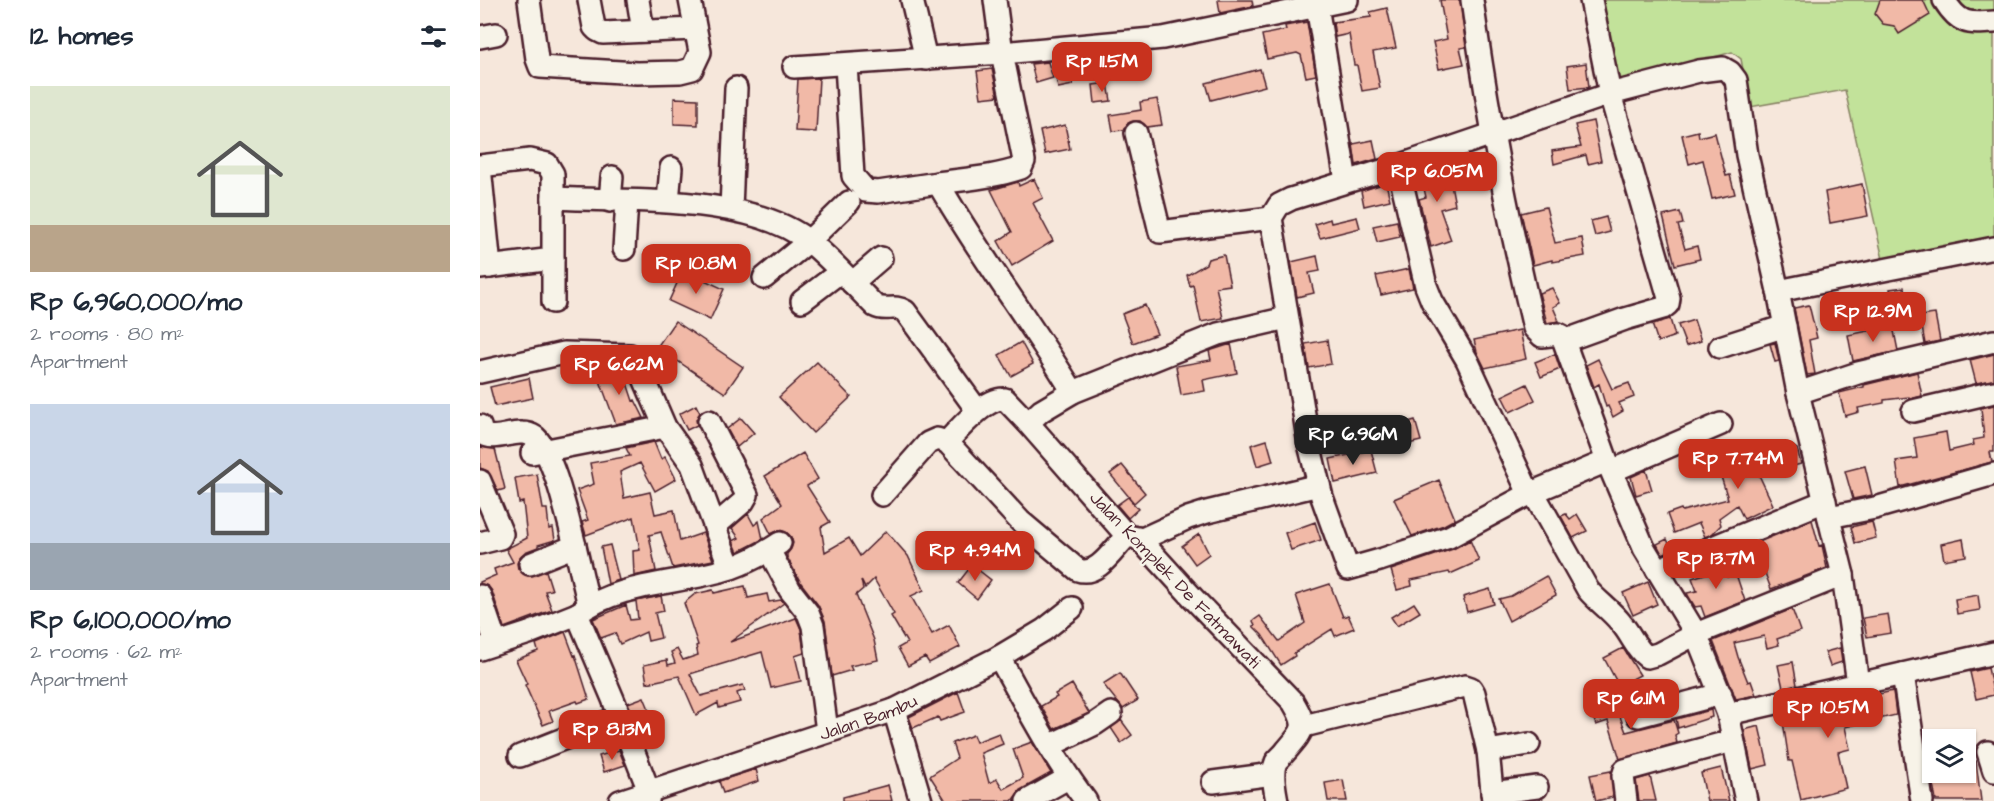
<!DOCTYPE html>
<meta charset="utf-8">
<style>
:root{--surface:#fff;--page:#f2f2f3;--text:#1f2937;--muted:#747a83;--accent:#c8321e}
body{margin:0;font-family:"Architects Daughter",sans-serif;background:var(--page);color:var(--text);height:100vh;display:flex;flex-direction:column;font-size:22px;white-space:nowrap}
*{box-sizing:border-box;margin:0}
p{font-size:20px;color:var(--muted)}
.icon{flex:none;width:33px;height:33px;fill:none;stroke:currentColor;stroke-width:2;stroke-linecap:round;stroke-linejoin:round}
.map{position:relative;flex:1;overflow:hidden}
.side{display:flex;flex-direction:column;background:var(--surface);width:480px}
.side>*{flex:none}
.buttons{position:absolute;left:1442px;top:729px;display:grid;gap:12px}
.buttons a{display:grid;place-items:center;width:54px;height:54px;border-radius:0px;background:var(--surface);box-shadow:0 2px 4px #0004;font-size:30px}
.price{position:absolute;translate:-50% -51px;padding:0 14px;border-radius:12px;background:var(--accent);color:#fff;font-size:20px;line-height:39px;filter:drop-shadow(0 2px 3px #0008)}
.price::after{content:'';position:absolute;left:50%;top:36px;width:18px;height:14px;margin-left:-9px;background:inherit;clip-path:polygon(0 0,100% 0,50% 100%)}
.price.on{background:#222;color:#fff}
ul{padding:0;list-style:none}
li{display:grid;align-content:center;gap:12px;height:318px;padding:0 30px}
li span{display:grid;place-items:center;height:186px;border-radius:0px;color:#555}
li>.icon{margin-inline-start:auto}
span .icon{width:108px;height:108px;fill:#fffc;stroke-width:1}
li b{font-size:26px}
h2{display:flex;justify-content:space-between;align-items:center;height:72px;padding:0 30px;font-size:26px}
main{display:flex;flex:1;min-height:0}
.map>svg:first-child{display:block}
.green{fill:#c2e29a;stroke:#868062;stroke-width:1.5}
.building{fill:#f1b9a7;stroke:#4a1f2b;stroke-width:1.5}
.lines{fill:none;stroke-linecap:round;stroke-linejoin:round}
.minor-casing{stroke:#4a1f2b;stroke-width:26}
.minor{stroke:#f7f3e8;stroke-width:21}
.labels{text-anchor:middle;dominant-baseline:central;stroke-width:5;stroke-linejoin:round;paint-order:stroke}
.street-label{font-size:18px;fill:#4a1f2b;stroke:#f7f3e8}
</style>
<main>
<section class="side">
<h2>12 homes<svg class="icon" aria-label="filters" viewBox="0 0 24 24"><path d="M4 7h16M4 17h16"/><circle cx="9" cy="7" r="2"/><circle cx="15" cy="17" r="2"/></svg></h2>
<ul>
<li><span style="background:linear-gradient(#dfe7d0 75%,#b9a48a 0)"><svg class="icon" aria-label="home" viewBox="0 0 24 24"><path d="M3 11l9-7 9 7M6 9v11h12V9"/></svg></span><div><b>Rp 6,960,000/mo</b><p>2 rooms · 80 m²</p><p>Apartment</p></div></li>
<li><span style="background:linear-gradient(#c9d6e8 75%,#9aa5b1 0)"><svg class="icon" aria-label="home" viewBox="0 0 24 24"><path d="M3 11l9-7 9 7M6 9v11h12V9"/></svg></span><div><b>Rp 6,100,000/mo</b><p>2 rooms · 62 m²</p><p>Apartment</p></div></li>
</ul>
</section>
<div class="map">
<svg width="1514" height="801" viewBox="0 0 1514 801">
<rect width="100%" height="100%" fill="#f6e7db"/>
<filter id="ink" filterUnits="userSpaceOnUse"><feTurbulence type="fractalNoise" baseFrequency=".0167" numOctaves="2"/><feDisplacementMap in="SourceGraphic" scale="12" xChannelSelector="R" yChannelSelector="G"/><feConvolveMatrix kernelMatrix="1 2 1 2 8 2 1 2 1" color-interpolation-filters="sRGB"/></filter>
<g filter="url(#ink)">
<path class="green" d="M 1117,0 L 1514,0 L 1514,242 L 1404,264 L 1365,90 L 1270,107 L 1261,59 L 1252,52 L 1132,85 Z"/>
<path class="building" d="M 738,0 L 772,0 L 773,6 L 740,13 Z
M 960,0 L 980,0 L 986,47 L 980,48 L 984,64 L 959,69 L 953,42 L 967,39 Z
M 1400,0 L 1443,0 L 1450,15 L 1419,34 L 1414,26 L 1403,24 L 1395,14 Z
M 907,8 L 916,48 L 893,52 L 900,88 L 882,91 L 877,65 L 874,65 L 869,34 L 855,37 L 853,22 L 891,17 L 890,12 Z
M 827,22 L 836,75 L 826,77 L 821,55 L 817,53 L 787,59 L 782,35 L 806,30 L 805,26 Z
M 568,62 L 573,78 L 556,83 L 551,64 Z
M 1106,63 L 1109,87 L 1090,89 L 1087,66 Z
M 589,66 L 593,85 L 578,88 L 574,69 Z
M 512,69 L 518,96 L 501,98 L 497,71 Z
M 780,69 L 785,86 L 731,100 L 726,83 Z
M 339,78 L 336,132 L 315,131 L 318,79 Z
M 628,83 L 631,101 L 615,103 L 613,85 Z
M 194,98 L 218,99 L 218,125 L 194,124 Z
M 677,99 L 682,125 L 667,127 L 660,121 L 654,121 L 648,123 L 644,130 L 633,131 L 630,115 L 661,110 L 660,102 Z
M 1113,121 L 1121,161 L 1108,164 L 1106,155 L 1074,164 L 1072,151 L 1101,147 L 1095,125 Z
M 585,125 L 590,149 L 565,154 L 560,131 Z
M 1218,131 L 1219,137 L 1235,133 L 1246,176 L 1250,175 L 1255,194 L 1232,199 L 1223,160 L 1209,164 L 1202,135 Z
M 893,140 L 897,159 L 876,165 L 873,144 Z
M 967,163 L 975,205 L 960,209 L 971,240 L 951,247 L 939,199 L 946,197 L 940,172 Z
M 554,179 L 563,198 L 553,203 L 573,241 L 532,266 L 518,241 L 532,232 L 511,190 L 538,182 L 539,186 Z
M 906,183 L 910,200 L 884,206 L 881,191 Z
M 1382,184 L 1388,216 L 1350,223 L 1345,192 Z
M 1066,207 L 1075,243 L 1102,238 L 1105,256 L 1072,262 L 1072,260 L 1053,265 L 1041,213 Z
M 1200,212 L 1203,224 L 1198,225 L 1205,249 L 1217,246 L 1220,259 L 1195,265 L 1183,216 Z
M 877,217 L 880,228 L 840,238 L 835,224 L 850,219 L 851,223 Z
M 1126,217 L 1130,232 L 1115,236 L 1111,221 Z
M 917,221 L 920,237 L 897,242 L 893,226 Z
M 744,255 L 750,285 L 736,287 L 743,318 L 721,322 L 713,285 L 710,286 L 707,275 L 726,264 L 728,259 Z
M 837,256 L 840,271 L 829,273 L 834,293 L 817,297 L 811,262 Z
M 929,269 L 933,288 L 901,295 L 896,276 Z
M 203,270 L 244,289 L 230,320 L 189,301 Z
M 1424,287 L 1428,312 L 1413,314 L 1410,289 Z
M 1072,288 L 1080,303 L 1073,307 L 1079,321 L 1067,323 L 1059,293 Z
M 665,305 L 677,334 L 653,343 L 642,314 Z
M 1329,305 L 1337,338 L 1329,340 L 1335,374 L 1327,375 L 1314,308 Z
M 1455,314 L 1460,341 L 1445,344 L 1440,316 Z
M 1190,319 L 1195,336 L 1178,342 L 1172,324 Z
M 1214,320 L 1221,341 L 1206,346 L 1198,325 Z
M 195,321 L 263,367 L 245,393 L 177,347 Z
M 1413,326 L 1418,351 L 1373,361 L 1368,335 Z
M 1040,330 L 1046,359 L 1005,368 L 997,352 L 994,340 Z
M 847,340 L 851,364 L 829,368 L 825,344 Z
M 541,342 L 553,364 L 531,376 L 519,355 Z
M 1295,343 L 1299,361 L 1295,362 L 1290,344 Z
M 751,344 L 757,373 L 723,380 L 725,391 L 701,395 L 696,366 L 731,360 L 729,351 Z
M 1075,354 L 1080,369 L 1061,377 L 1055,362 Z
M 1514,354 L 1514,380 L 1496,383 L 1490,360 Z
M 1118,359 L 1132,389 L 1149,383 L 1154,397 L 1139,403 L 1143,411 L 1133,417 L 1128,406 L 1126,407 L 1119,384 L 1114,387 L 1106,365 Z
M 337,362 L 371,397 L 333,433 L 299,397 Z
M 135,367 L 142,368 L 153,401 L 155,400 L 164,418 L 136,424 L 117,373 Z
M 1437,372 L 1442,396 L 1430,399 L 1429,397 L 1404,400 L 1404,403 L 1378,408 L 1379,412 L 1365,416 L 1359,393 L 1384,387 L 1384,385 Z
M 49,378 L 53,398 L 15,406 L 10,387 Z
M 1047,384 L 1055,400 L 1030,412 L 1022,396 Z
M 216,405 L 220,413 L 216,420 L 217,425 L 207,430 L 199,414 Z
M 1514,405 L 1514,452 L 1510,452 L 1512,462 L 1420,487 L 1416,461 L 1437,458 L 1434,438 L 1466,432 L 1469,451 L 1494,445 L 1493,440 L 1504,438 L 1501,408 Z
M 261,418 L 274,433 L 257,447 L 247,429 Z
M 935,420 L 941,441 L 924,445 L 918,425 Z
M 787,440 L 793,461 L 777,466 L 771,445 Z
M 174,442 L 181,459 L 185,457 L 196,479 L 175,491 L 160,463 L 140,472 L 144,498 L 170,492 L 175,514 L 194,510 L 200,541 L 223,533 L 233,560 L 193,568 L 181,532 L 169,535 L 176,571 L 154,576 L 153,551 L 160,550 L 154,517 L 106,535 L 102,522 L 108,520 L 97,490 L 114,484 L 110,463 L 150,456 L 146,448 Z
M 1310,444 L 1317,449 L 1321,464 L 1279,475 L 1293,505 L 1264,519 L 1257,505 L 1239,518 L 1241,525 L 1232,534 L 1225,537 L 1219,523 L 1194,533 L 1187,514 L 1201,509 L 1202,511 L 1248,499 L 1238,467 Z
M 0,447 L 15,449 L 25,489 L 18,491 L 8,471 L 0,468 Z
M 891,450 L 897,473 L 855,483 L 850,459 Z
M 323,453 L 338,479 L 327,486 L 350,522 L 341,527 L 345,552 L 369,538 L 380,556 L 406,531 L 428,556 L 444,590 L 431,596 L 452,634 L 469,625 L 480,647 L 449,663 L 445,657 L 428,666 L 418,648 L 427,643 L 411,616 L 414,614 L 394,579 L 385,588 L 381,580 L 383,589 L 376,595 L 394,640 L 398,660 L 370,666 L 372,670 L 352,676 L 345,621 L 338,605 L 321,583 L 307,557 L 307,554 L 311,549 L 313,543 L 311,537 L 306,532 L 300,530 L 291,534 L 283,518 L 302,504 L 285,476 Z
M 642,465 L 665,493 L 654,503 L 630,474 Z
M 1385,466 L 1392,495 L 1373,499 L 1365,471 Z
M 1166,470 L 1172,490 L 1156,495 L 1151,477 Z
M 57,474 L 63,509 L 67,509 L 69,529 L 73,528 L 75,540 L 58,545 L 58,547 L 45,552 L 40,557 L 37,563 L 38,569 L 48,576 L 66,571 L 72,590 L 65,591 L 72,610 L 24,628 L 12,591 L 8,586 L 0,584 L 0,582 L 16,575 L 14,569 L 33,562 L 26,549 L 47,538 L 43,502 L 39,503 L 35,478 Z
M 959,480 L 975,519 L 964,525 L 932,536 L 914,499 Z
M 648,497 L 658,509 L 648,518 L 637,505 Z
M 268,514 L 274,525 L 279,521 L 283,539 L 258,552 L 253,541 L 259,538 L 252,528 Z
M 1086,514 L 1090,519 L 1097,514 L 1107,531 L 1093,538 L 1081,516 Z
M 1332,520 L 1339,546 L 1342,545 L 1347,568 L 1291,589 L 1274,544 Z
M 835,522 L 841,540 L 811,550 L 805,533 Z
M 1392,522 L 1396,538 L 1375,543 L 1371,527 Z
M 719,534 L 729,554 L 715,564 L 702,546 Z
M 1187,539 L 1192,550 L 1182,554 L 1177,544 Z
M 1483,539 L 1486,556 L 1464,560 L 1461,544 Z
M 990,540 L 999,561 L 970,574 L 969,572 L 931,580 L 932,586 L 917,590 L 911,570 L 973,549 Z
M 130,545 L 139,580 L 128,584 L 121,547 Z
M 1245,556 L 1247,577 L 1256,574 L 1265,601 L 1225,617 L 1221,606 L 1215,607 L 1209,597 L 1207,593 L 1217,591 L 1212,578 L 1234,571 L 1231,561 Z
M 492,565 L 511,580 L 497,599 L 478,583 Z
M 1066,576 L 1076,595 L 1029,621 L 1019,599 L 1031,596 Z
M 1168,582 L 1177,604 L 1153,615 L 1143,593 Z
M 850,584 L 863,617 L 868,615 L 874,628 L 855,636 L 852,629 L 814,653 L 815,656 L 801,665 L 782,635 L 773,626 L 775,625 L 773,621 L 780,616 L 799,641 L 825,623 L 816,595 Z
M 265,586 L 268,598 L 287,594 L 289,602 L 301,600 L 304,603 L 250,642 L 316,618 L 321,629 L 324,653 L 315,656 L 321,681 L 291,688 L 282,652 L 239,665 L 210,674 L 221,696 L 263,685 L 265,690 L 257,693 L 260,702 L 239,708 L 238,703 L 216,715 L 199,676 L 167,683 L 164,665 L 187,660 L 188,665 L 195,663 L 191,652 L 197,649 L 203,660 L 218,655 L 216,646 L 218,645 L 204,603 L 215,594 L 233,590 L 234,593 Z
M 1010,589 L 1014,604 L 987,612 L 983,597 Z
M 1498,595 L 1500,610 L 1477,614 L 1475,599 Z
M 181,596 L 184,611 L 175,613 L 181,638 L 168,641 L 166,632 L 140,644 L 135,633 L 121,638 L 113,619 L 146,605 L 150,620 L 158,619 L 156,601 Z
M 934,603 L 940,612 L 917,626 L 911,617 Z
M 1312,609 L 1320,631 L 1297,639 L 1299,645 L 1287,648 L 1284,636 L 1254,643 L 1258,657 L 1268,682 L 1271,681 L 1276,695 L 1256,699 L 1233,641 Z
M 1408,614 L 1411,633 L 1387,637 L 1383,618 Z
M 85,632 L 94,656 L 95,655 L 109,699 L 98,703 L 97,701 L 69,711 L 73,721 L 63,725 L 45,685 L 47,684 L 36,660 L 58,651 L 56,644 Z
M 1143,648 L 1160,675 L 1139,686 L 1124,658 Z
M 1360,648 L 1362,662 L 1350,666 L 1345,652 Z
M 1313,662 L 1317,685 L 1303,688 L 1298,665 Z
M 1508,668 L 1514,695 L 1496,699 L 1490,672 Z
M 640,673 L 658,700 L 643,709 L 623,684 Z
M 592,684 L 609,713 L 574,729 L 561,706 L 577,697 L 575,694 Z
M 1413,691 L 1416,715 L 1365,727 L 1370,749 L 1358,752 L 1366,788 L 1321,800 L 1312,761 L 1309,761 L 1302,715 L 1399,692 L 1400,694 Z
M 478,692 L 485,712 L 460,721 L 458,717 L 433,728 L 429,717 Z
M 1131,693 L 1146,732 L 1194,720 L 1198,733 L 1195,735 L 1197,743 L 1140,759 L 1128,721 L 1116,725 L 1107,701 Z
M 164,697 L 169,709 L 153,715 L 148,703 Z
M 1231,710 L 1232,717 L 1198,728 L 1196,719 Z
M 641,720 L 652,735 L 641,743 L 631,728 Z
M 1279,726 L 1288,765 L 1272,769 L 1264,730 Z
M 519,733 L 523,744 L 501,753 L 509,783 L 517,779 L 523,789 L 543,778 L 533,749 L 552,742 L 571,773 L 540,790 L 532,801 L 466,801 L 450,776 L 477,758 L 472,743 L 493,735 L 496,742 Z
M 1491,748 L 1493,761 L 1496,761 L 1501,801 L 1456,801 L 1451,772 L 1485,772 L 1485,749 Z
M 139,750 L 145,765 L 124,772 L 119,756 Z
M 1241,768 L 1249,801 L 1227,801 L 1221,773 Z
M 276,769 L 279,781 L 243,793 L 239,781 Z
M 1131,771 L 1133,797 L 1116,801 L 1110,775 Z
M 1170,776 L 1176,801 L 1159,801 L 1156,780 Z
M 863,780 L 867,801 L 848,801 L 845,783 Z
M 408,785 L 412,801 L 363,801 L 363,797 Z"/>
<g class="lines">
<defs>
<g id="minor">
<path d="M 49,0 L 57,59 L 60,67 L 157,73 L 200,72 L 212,69 L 220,52 L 210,0"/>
<path d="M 109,0 L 114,27 L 117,30 L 123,33 L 215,29"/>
<path d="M 158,0 L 163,31"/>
<path d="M 432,0 L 446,59"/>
<path d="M 515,0 L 522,53 L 544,161 L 541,168 C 515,177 486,179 458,183 C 499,255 550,321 593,392"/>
<path d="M 836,0 L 866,181"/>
<path d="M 992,0 C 1007,111 1028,219 1054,328 L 1062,336 L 1078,334 L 1082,336 L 1127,461 L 1164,548 L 1216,634 L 1363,575"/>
<path d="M 1464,0 C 1479,24 1487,24 1514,22"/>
<path d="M 0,37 L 16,34"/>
<path d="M 366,65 L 373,176 L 386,191 L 398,192 L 458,183"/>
<path d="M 314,67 L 522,53 L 683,38 L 867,0"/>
<path d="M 656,133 L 680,232 L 791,218"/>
<path d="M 0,166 L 50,160 L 67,164 L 73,174 L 73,302"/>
<path d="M 918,166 L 946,286 L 952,301 L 987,360 L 1045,485 L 1058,501 L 1108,590 C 1118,602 1131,610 1141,623 C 1151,634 1155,648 1167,657 L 1178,654 L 1216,634 L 1248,714"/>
<path d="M 0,167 L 10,267"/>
<path d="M 73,198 C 147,202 270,194 330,242 C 353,261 374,285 395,306 C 406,312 414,304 425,311 L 497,410"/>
<path d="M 130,201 L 132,177"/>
<path d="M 188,201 L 191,168"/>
<path d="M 251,209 L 256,88"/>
<path d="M 144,249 L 147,201"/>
<path d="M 0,268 L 73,259"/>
<path d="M 284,278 L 329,241 L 369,202"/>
<path d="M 372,283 L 401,258"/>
<path d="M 1298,291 L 1514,248"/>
<path d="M 322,301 L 360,272"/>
<path d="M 1084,341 L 1145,319 L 1183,308 L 1188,304 L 1189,298 L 1130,94 L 1111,0"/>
<path d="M 1240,347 L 1305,326"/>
<path d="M 0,372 L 84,353 L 150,355 L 157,362 L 185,427 L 212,465 L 250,568"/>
<path d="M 1318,393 L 1378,373 L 1514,341"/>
<path d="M 1433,411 L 1514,392"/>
<path d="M 229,421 L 267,495 L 263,502 L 235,526"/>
<path d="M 548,423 L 561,411 L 593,392 L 738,334 L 807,318"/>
<path d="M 0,426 L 2,433 C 13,442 29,432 42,433 C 46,433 52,435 55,437 C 74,454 88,520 95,546"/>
<path d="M 467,442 C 479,429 506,397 525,399 L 548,423 L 647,536 L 658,538 L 662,542 L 714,599 L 813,702 C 828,727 824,730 806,751 C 803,755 798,759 796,762 C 791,773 795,790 797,801"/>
<path d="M 52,453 L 185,427"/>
<path d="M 1127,461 L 1051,493 L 969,537 L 900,560 L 868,569 L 842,497 L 829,444 L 791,218 L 799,205 L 811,199 L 918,166 L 1130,94 L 1219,71 L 1243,68 L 1250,72 L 1256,80 L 1267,155 L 1298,291 L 1318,393 L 1363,575 L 1378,684"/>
<path d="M 1132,471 L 1241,424"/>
<path d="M 0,481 L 22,534 L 20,538 L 0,543"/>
<path d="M 402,495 L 448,443 L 457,439 L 467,442 L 540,521 L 598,570 C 618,577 634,548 647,536"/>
<path d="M 1349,517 L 1395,508 L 1514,474"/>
<path d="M 660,540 L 708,518 L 727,512 L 839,485"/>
<path d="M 289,550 L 310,590 L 328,613 L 333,626 L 347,731"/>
<path d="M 50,564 L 95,546 L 109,606"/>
<path d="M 1177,570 L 1345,501"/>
<path d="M 0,596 L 16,643"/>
<path d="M 97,614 C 142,581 199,585 251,568 C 268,562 285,553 300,543"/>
<path d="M 0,649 L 49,633 L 97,614 L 133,699 L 169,791 L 168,801"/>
<path d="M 519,657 C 546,706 572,756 606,801"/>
<path d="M 1423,674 L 1442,801"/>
<path d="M 414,710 L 441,801"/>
<path d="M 1158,716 L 1241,694"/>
<path d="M 824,726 L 985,686 L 991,688 L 994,693 L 1008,751"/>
<path d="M 569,746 L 615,724 L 631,713"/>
<path d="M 1508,752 L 1514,771"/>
<path d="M 40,756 L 139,717"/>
<path d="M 733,782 L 793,774"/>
<path d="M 1012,793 L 1057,787"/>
<path id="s1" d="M 140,801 L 414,710 L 519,657 L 564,630 L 592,608"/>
<path d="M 547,801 L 588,778"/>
<path d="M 1013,801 L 1008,751 L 1049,744"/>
<path d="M 1146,801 L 1143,776 L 1145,770 L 1252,741"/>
<path d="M 1266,801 L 1248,714 L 1514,653"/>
</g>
</defs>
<use href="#minor" class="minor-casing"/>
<use href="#minor" class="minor"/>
</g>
</g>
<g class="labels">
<g class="street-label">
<text transform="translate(695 580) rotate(46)">Jalan Komplek De Fatmawati</text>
<text stroke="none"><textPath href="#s1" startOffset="262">Jalan Bambu</textPath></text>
</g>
</g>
</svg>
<div class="buttons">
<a><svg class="icon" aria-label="layers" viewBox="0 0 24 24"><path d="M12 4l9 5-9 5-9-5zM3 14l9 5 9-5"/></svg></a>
</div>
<b class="price" style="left:622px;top:93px">Rp 11.5M</b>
<b class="price" style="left:957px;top:203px">Rp 6.05M</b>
<b class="price" style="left:216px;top:295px">Rp 10.8M</b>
<b class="price" style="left:1393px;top:343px">Rp 12.9M</b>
<b class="price" style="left:139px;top:396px">Rp 6.62M</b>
<b class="price on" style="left:873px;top:466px">Rp 6.96M</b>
<b class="price" style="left:1258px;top:490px">Rp 7.74M</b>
<b class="price" style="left:495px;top:582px">Rp 4.94M</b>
<b class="price" style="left:1236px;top:590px">Rp 13.7M</b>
<b class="price" style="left:1151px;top:730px">Rp 6.1M</b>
<b class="price" style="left:1348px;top:739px">Rp 10.5M</b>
<b class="price" style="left:132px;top:761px">Rp 8.13M</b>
</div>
</main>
